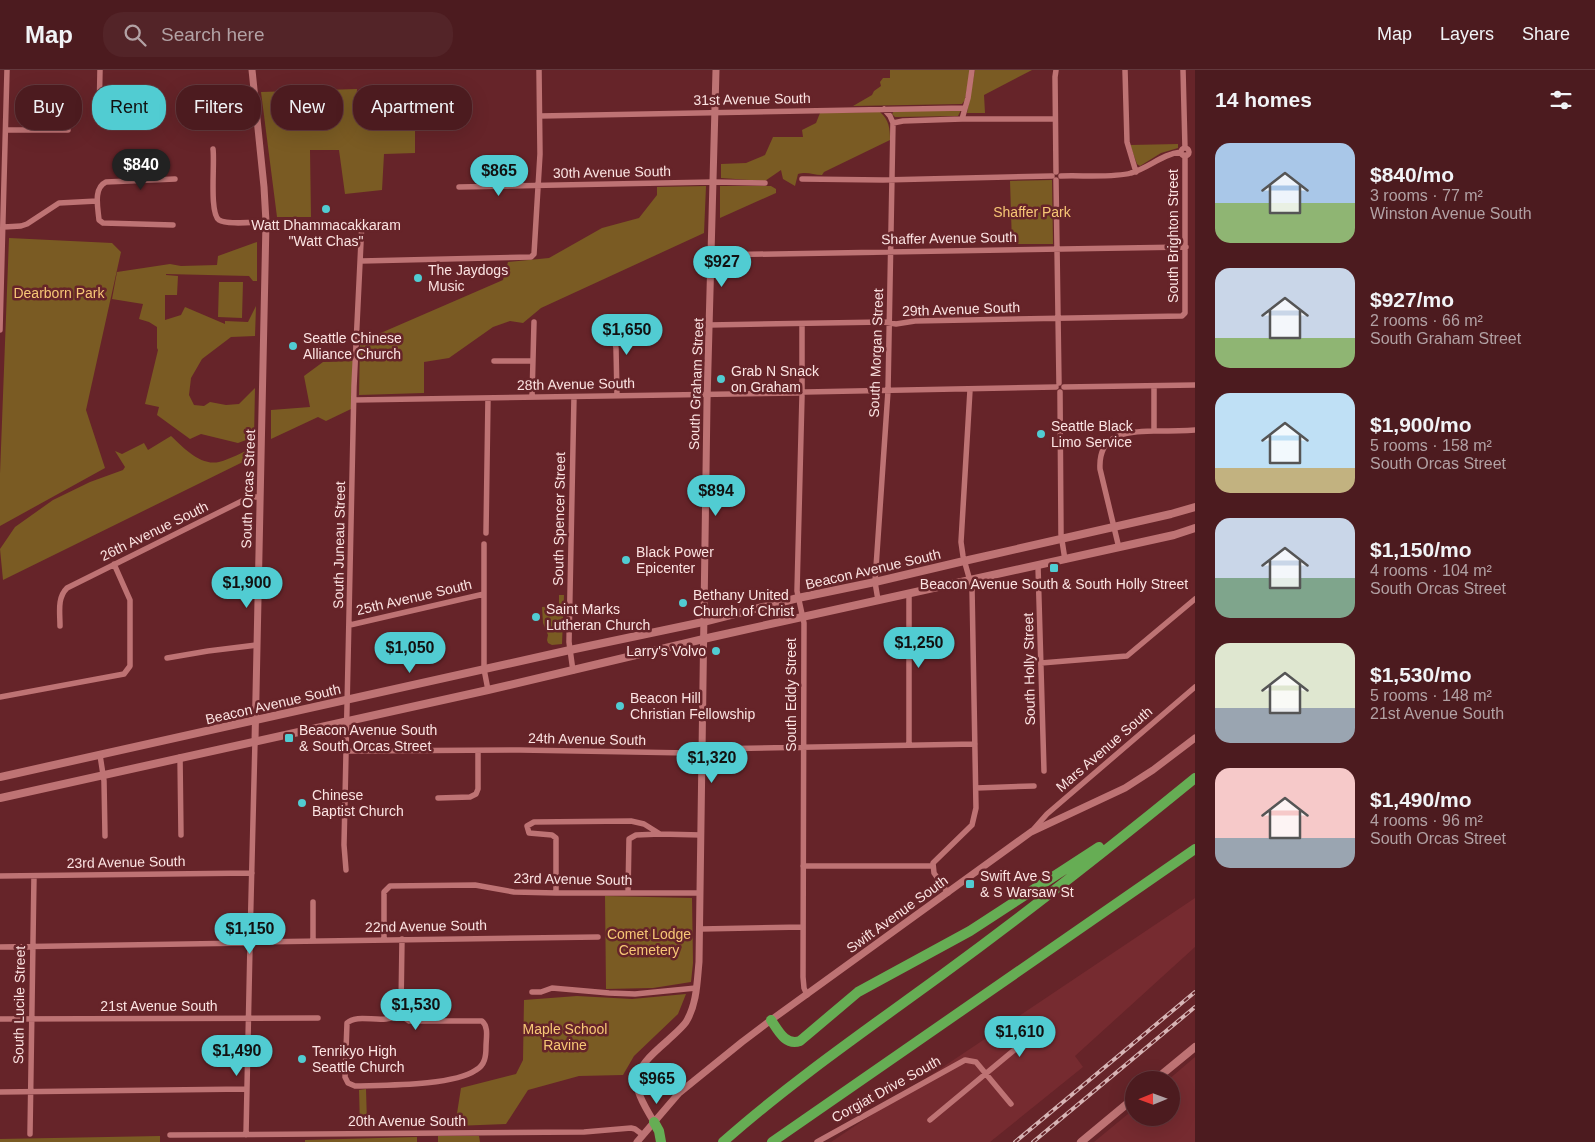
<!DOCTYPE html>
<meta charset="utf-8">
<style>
:root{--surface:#4c1b1f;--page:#532428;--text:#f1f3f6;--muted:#b2a1a4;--line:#63393d;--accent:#51ccd2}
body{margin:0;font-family:Arial,sans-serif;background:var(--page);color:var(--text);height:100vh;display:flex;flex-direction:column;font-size:19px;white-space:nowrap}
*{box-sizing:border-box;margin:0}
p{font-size:16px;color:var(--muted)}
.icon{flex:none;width:28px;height:28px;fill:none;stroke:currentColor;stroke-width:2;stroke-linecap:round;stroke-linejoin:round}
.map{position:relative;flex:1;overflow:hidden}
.sheet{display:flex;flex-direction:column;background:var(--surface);width:400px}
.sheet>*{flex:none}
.guide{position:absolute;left:15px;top:15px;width:475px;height:45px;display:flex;gap:10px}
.needle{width:32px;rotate:269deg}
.tools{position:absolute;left:1125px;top:1001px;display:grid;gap:10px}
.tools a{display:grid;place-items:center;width:55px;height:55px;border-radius:50%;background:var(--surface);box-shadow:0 5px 20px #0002,0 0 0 1px var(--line);font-size:25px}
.price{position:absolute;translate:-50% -42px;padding:0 11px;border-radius:18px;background:var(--accent);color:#111;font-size:16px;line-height:32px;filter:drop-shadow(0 1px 2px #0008)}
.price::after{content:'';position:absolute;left:50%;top:30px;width:15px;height:11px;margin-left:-8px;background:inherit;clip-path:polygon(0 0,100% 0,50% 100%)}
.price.current{background:#222;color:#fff}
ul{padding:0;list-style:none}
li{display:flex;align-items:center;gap:15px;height:125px;padding:0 20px}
li span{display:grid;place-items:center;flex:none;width:140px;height:100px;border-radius:15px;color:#555}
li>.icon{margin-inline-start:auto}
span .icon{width:60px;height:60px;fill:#fffc;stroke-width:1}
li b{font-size:21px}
h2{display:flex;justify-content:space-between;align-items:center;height:60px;padding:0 20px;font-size:21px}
.pill{padding:0 18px;border-radius:20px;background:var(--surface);box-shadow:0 5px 20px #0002,0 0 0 1px var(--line);font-size:18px;line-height:45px}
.pill.current{background:var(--accent);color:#111}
header{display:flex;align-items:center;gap:30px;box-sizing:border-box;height:70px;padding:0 25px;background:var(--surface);border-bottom:1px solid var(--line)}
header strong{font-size:24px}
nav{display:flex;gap:28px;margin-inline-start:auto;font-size:18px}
.search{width:350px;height:45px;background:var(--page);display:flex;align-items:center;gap:12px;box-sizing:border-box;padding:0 18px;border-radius:20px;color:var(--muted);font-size:19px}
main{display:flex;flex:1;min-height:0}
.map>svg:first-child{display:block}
.built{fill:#762b30}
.green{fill:#7a5b23}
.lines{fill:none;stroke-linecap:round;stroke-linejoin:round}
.minor{stroke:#be7374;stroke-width:5.5}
.tertiary{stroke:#be7374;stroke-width:7}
.secondary{stroke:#be7374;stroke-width:8}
.motorway{stroke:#66ad54;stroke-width:10}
.rail-casing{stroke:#d7b4b5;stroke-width:4}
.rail{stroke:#662429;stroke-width:2;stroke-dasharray:5.5;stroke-linecap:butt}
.poi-dot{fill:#51ccd2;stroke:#662429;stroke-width:2}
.labels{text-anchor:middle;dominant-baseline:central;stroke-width:5;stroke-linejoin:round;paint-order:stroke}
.street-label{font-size:14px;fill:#fce3e2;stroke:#662429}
.park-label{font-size:14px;fill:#f7c776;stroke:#662429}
.poi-label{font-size:14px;fill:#fce3e2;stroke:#662429;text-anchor:start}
</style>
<header>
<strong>Map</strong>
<div class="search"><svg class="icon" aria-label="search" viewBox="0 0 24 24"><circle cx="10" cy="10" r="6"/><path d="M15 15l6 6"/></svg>Search here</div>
<nav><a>Map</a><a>Layers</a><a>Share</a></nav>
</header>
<main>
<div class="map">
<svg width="1195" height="1072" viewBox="0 0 1195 1072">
<rect width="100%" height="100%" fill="#662429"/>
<path class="built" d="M 1195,828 L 1195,877 L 1075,986 L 1083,997 L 990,1072 L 831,1072 Z
M 1195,987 L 1195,1072 L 1094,1072 L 1134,1039 L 1134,1048 L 1171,1048 L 1171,1010 L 1168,1010 Z"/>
<path class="green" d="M 890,0 L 970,0 L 965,30 L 962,34 L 853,36 L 872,25 L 874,21 L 881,16 L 880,12 L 883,8 L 890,8 Z
M 975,0 L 1032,0 L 984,25 L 985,43 L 967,43 Z
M 357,19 L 356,36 L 365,44 L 376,48 L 415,47 L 415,83 L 384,84 L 382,120 L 345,124 L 339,80 L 310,80 L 311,147 L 277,147 L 261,22 Z
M 961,40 L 958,46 L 895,47 L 892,44 L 894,41 Z
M 880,42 C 889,50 890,58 890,70 L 824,102 L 822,105 C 813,105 807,101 798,104 L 795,116 L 783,109 L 781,100 L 765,111 L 721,108 L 721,94 L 746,93 L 765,85 L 773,67 L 803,67 L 802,60 L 816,53 L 820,43 Z
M 1178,74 L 1178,78 L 1161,83 L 1140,96 L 1137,94 L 1130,75 Z
M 1052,110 L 1053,174 L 1012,174 L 1010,111 Z
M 706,116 L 704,163 L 541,238 L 523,253 L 510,251 L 493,257 L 449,288 L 424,292 L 424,323 L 359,325 L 360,272 L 503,210 L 508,192 L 549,188 L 602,158 L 639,148 L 657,125 L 657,117 Z
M 720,116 L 771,116 L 776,119 L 776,123 L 720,148 Z
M 9,168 L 112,173 L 121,182 L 86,340 L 105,398 L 0,456 L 0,404 Z
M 257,172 L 257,211 L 253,211 L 249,206 L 166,204 L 166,205 L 178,206 L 177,225 L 165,225 L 165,250 L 181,245 L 185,237 L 225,254 L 225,251 L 248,252 L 256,236 L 255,266 L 231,267 L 202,289 L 191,308 L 189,325 L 194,335 L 204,336 L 210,332 L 226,335 L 239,334 L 255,318 L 254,367 L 238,373 L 201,364 L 190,369 L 157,345 L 159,337 L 145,334 L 158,280 L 157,278 L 157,257 L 149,252 L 139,249 L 143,234 L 112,229 L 117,202 L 170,194 L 181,196 L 217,195 L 218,186 Z
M 219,212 L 243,212 L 242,248 L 218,247 Z
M 353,291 L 351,339 L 326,351 L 318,347 L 271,369 L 271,340 L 310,337 L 304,306 L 323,292 Z
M 171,366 C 184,378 200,396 219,392 C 231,389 242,382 253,378 L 253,387 L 3,510 L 0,479 L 15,457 L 53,430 L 90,412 L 123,400 L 125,397 L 115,381 L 122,384 L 144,373 L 148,380 Z
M 559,525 L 564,525 L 562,574 L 552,575 L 548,573 L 547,570 L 548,565 L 543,553 L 542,537 L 559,536 Z
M 605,826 L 692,828 L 693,893 L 691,912 L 653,918 L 606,919 Z
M 686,924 L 678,944 L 634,986 L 623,1005 L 579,1006 L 528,1020 L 506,1054 L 455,1056 L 461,1018 L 516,1004 L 523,990 L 524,930 L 577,926 L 632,929 Z
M 366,1019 L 367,1054 L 360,1055 L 359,1020 Z
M 160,1066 L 160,1072 L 0,1072 L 0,1069 Z
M 438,1066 L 479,1066 L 480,1072 L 438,1072 Z
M 417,1067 L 417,1072 L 305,1072 L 305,1070 Z"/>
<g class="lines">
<path class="minor" d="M 100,0 L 99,49 L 106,56 L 155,55
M 1125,0 L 1127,72 L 1136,102
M 1183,0 L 1185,78
M 540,46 L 965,38
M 962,49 L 968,28 L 972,0
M 893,53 L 903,51 L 962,49 L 1055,49
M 6,60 L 68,60
M1181 82a4 4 0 1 1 8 0a4 4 0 1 1-8 0Z
M 213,79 C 215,93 209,143 219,150 C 226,155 256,152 266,152
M 1056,102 L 1055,7 L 1056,0
M 1061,106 C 1079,105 1115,108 1131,103 C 1149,98 1162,84 1181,82
M 802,109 L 883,110 L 1052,106
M 1056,110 L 1059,313
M 459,117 L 713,112 L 765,113
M 173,155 L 103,153 L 99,150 C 98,138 93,118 106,112 L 175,109
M 4,157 L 21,156 L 27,154 L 59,133 L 97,131
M 712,185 L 1186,177
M 361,191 L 531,187 L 534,184 L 540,84 L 539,0
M 610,250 L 616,278 L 617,326
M 709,255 L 884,252 L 896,254 L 915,251 L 1182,246 L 1185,243 L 1185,85
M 0,260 L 7,0
M 494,291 L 533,291
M 1154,316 L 1154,361
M 1064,317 L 1195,315
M 802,319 L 802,254
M 805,322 L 1056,317
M 1060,322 L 1061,464 L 1065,490
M 802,326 L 797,521 L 804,553 L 803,907 L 804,918 L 807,925
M 532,327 L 534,252
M 354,330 L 798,323
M 486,463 L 488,328
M 484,474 L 484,599 L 488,620
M 1119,478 L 1100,399 C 1098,362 1128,362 1156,361 C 1169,361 1182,361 1195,360
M 1038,496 L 1044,701
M 909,524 L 909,674
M 878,530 L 875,512 L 888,321 L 893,53 L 890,46 L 884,39
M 350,555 L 484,524
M 60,556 C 60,542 57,528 67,518 L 250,427 L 260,427
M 167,588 L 208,581 L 257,575
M 1041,593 L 1127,586 L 1195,529
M 573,601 L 569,572 L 574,327
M 0,627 L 124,604 L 130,596 L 130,530 L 114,494
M 347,681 L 520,680 L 689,683 L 707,679 L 975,674
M 100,685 L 104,711 L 105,766
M 180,687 L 181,765
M 976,718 L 1034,716
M 438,728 L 470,727 L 476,724 L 478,719 L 478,681
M 1032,761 L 1047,744 L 1195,617
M 803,796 L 933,796
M 346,800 L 344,775 L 354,316 L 362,151
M 0,806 L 252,803
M 556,823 L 556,768 L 552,765 L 529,763 L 527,756 L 534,752 L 631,751 L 644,754 L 660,764 L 701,765
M 628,823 L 629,769 L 636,765 L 660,764
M 948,823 L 934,803 L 933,793 L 972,755 L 976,738 L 972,518 L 963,486 L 961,472 L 970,320
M 701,859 L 803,857
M 384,869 L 384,822 L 390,816 L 475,815 L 514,822 L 556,823 L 700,823
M 250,870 L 255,671
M 313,871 L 313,832
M 253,872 L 598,867
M 0,877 L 248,873
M 532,922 L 541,922 L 552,918 L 609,923 L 635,924 L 696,918
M 399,944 L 409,951 L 482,951 C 489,957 486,968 486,977 C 486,986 485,995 476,1000 C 453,1016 384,1015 355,1016 L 348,1013 L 345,1007 L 347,953 C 359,942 384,956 399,944 Z
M 399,944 L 401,938 L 402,869
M 0,949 L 318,948
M 0,1022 L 247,1019
M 930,1050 L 1042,957
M 30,1064 L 34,806
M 170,1065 L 584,1062 L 631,1058 L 635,1059 L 643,1065
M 246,1065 L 250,875
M 817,1072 L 965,990 L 976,992 L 1011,1034"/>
<path class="tertiary" d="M 252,0 L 264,117 L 266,152 L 255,671
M 654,1052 C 629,1011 630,1003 667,971 C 673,965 681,959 686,952 C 697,934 697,912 699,892 L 707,332 L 716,0
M 637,1072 L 679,1023 L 742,972 L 771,950 L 1031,762 L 1125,718 L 1153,700 L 1195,668"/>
<path class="secondary" d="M 0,707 L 570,580 L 703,552 L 798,528 L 875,512 L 964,491 L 1171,444 L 1195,437
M 0,728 L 488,620 L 712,567 L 1174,465 L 1195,458
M 1155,1010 L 1195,977
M 1081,1072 L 1134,1028"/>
<path class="motorway" d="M 771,950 C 778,960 785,976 800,971 L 858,922 L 970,861 L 1099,777
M 654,1052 L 659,1061 L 661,1072
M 723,1072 C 792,1011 869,958 943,904 C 1029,841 1113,775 1195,708
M 772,1072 L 1195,779"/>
<defs>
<path id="rail" d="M 1015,1072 L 1195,922
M 1033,1072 L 1195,937"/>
</defs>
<use href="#rail" class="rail-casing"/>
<use href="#rail" class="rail"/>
</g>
<g class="poi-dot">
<circle cx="326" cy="139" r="5"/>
<circle cx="418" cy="208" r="5"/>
<circle cx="293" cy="276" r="5"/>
<circle cx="721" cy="309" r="5"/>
<circle cx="1041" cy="364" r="5"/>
<circle cx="626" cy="490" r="5"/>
<rect x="1049" y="493" width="10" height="10" rx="2.5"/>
<circle cx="683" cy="533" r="5"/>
<circle cx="536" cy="547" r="5"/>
<circle cx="716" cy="581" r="5"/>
<circle cx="620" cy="636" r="5"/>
<rect x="284" y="663" width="10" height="10" rx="2.5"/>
<circle cx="302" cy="733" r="5"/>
<rect x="965" y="809" width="10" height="10" rx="2.5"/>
<circle cx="302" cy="989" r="5"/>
</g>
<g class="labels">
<g class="street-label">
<text transform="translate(752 29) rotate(-1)">31st Avenue South</text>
<text transform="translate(612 102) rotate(-1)">30th Avenue South</text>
<text transform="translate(1173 166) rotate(-90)">South Brighton Street</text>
<text transform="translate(949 168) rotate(-1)">Shaffer Avenue South</text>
<text transform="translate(961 239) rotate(-2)">29th Avenue South</text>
<text transform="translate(876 283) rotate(-88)">South Morgan Street</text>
<text transform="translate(576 314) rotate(-1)">28th Avenue South</text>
<text transform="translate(696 314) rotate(-88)">South Graham Street</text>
<text transform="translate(248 419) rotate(-88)">South Orcas Street</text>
<text transform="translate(559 449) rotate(-89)">South Spencer Street</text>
<text transform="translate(154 461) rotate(-26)">26th Avenue South</text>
<text transform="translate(339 475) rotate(-89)">South Juneau Street</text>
<text transform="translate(873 499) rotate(-13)">Beacon Avenue South</text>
<text transform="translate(414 527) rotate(-13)">25th Avenue South</text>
<text transform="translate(1029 599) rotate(-91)">South Holly Street</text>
<text transform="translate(791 625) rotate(-90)">South Eddy Street</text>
<text transform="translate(273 634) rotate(-13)">Beacon Avenue South</text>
<text transform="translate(587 669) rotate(1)">24th Avenue South</text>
<text transform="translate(1104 679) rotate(-41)">Mars Avenue South</text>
<text transform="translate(126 792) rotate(-1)">23rd Avenue South</text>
<text transform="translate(573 809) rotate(1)">23rd Avenue South</text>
<text transform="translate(897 844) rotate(-36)">Swift Avenue South</text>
<text transform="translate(426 856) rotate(-1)">22nd Avenue South</text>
<text transform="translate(19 935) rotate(-89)">South Lucile Street</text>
<text x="159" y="936">21st Avenue South</text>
<text transform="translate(886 1019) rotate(-29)">Corgiat Drive South</text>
<text x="407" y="1051">20th Avenue South</text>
</g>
<g class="park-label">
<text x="1032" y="142">Shaffer Park</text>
<text x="59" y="223">Dearborn Park</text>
<text x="649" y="864">Comet Lodge<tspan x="649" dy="16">Cemetery</tspan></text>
<text x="565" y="959">Maple School<tspan x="565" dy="16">Ravine</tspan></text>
</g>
<g class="poi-label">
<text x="326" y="155" text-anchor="middle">Watt Dhammacakkaram<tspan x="326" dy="16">"Watt Chas"</tspan></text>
<text x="428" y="200">The Jaydogs<tspan x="428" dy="16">Music</tspan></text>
<text x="303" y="268">Seattle Chinese<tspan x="303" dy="16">Alliance Church</tspan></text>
<text x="731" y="301">Grab N Snack<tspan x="731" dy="16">on Graham</tspan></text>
<text x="1051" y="356">Seattle Black<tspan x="1051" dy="16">Limo Service</tspan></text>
<text x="636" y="482">Black Power<tspan x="636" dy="16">Epicenter</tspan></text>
<text x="1054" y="514" text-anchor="middle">Beacon Avenue South &amp; South Holly Street</text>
<text x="693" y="525">Bethany United<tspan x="693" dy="16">Church of Christ</tspan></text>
<text x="546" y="539">Saint Marks<tspan x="546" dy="16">Lutheran Church</tspan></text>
<text x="706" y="581" text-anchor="end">Larry's Volvo</text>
<text x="630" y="628">Beacon Hill<tspan x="630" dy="16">Christian Fellowship</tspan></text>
<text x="299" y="660">Beacon Avenue South<tspan x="299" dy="16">&amp; South Orcas Street</tspan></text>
<text x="312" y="725">Chinese<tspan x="312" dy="16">Baptist Church</tspan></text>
<text x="980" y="806">Swift Ave S<tspan x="980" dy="16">&amp; S Warsaw St</tspan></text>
<text x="312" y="981">Tenrikyo High<tspan x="312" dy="16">Seattle Church</tspan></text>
</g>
</g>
</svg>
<div class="tools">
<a><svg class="needle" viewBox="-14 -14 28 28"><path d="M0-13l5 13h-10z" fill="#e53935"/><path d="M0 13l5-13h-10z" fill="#b2a1a4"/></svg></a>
</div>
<b class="price current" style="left:141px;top:121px">$840</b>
<b class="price" style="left:499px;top:127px">$865</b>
<b class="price" style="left:722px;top:218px">$927</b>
<b class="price" style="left:627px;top:286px">$1,650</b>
<b class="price" style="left:716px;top:447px">$894</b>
<b class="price" style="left:247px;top:539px">$1,900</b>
<b class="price" style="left:919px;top:599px">$1,250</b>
<b class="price" style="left:410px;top:604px">$1,050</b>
<b class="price" style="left:712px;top:714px">$1,320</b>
<b class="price" style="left:250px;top:885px">$1,150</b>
<b class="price" style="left:416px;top:961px">$1,530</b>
<b class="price" style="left:1020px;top:988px">$1,610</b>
<b class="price" style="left:237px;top:1007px">$1,490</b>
<b class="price" style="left:657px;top:1035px">$965</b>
<div class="guide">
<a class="pill">Buy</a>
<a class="pill current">Rent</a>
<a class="pill">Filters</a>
<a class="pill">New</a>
<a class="pill">Apartment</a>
</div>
</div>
<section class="sheet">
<h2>14 homes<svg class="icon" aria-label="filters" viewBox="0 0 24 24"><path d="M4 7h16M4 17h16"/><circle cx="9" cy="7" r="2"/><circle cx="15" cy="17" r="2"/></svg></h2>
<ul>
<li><span style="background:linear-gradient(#a9c7e8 60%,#8fb573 0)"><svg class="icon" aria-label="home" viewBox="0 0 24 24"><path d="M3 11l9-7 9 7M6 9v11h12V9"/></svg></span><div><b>$840/mo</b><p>3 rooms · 77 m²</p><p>Winston Avenue South</p></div></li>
<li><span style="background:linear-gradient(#c9d6e8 70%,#8fb573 0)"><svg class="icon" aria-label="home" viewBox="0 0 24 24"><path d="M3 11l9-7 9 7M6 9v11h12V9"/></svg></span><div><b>$927/mo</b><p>2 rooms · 66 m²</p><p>South Graham Street</p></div></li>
<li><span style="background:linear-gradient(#bfe0f5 75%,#c2b280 0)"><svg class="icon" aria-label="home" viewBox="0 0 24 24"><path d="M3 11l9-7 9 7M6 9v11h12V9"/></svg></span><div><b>$1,900/mo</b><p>5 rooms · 158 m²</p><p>South Orcas Street</p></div></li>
<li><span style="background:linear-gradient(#c9d6e8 60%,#7fa58c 0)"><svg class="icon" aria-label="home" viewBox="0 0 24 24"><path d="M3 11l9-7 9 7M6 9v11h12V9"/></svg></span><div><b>$1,150/mo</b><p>4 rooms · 104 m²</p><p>South Orcas Street</p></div></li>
<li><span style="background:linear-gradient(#dfe7d0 65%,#9aa5b1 0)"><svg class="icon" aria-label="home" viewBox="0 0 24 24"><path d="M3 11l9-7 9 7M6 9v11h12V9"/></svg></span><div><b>$1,530/mo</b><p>5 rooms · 148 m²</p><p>21st Avenue South</p></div></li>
<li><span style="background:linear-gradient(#f6c9c9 70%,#9aa5b1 0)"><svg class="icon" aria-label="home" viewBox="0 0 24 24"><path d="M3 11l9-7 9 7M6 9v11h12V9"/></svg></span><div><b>$1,490/mo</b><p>4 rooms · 96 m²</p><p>South Orcas Street</p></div></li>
</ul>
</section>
</main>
